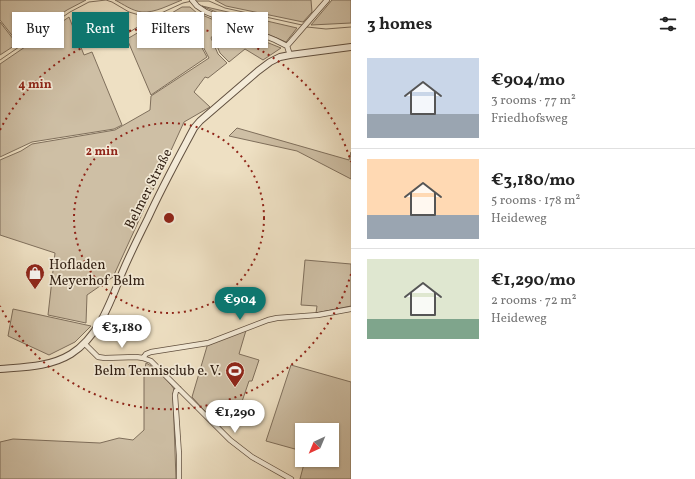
<!DOCTYPE html>
<meta charset="utf-8">
<style>
:root{--surface:#fff;--page:#f6f6f6;--text:#222;--muted:#767676;--line:#e0e0e0;--accent:#0f766e}
body{margin:0;font-family:Vollkorn,serif;background:var(--page);color:var(--text);height:100vh;display:flex;flex-direction:column;font-size:15px;white-space:nowrap}
*{box-sizing:border-box;margin:0}
p{font-size:13px;color:var(--muted)}
.icon{flex:none;width:22px;height:22px;fill:none;stroke:currentColor;stroke-width:2;stroke-linecap:round;stroke-linejoin:round}
.map{position:relative;flex:1;overflow:hidden}
.sheet{display:flex;flex-direction:column;background:var(--surface);width:344px}
.sheet>*{flex:none}
.hud{position:absolute;left:12px;top:12px;width:279px;height:36px;display:flex;gap:8px}
.needle{width:26px;rotate:224deg}
.controls{position:absolute;left:295px;top:423px;display:grid;gap:8px}
.controls a{display:grid;place-items:center;width:44px;height:44px;border-radius:0px;background:var(--surface);box-shadow:0 1px 3px #0004;font-size:20px}
.price{position:absolute;translate:-50% -34px;padding:0 9px;border-radius:14px;background:#fff;color:#222;font-size:13px;line-height:26px;filter:drop-shadow(0 1px 2px #0008)}
.price::after{content:'';position:absolute;left:50%;top:24px;width:12px;height:9px;margin-left:-6px;background:inherit;clip-path:polygon(0 0,100% 0,50% 100%)}
.price.active{background:var(--accent);color:#fff}
ul{padding:0;list-style:none}
li{display:flex;align-items:center;gap:12px;height:100px;padding:0 16px}
li+li{border-top:1px solid var(--line)}
li span{display:grid;place-items:center;flex:none;width:112px;height:80px;border-radius:0px;color:#555}
li>.icon{margin-inline-start:auto}
span .icon{width:48px;height:48px;fill:#fffc;stroke-width:1}
li b{font-size:17px}
h2{display:flex;justify-content:space-between;align-items:center;height:48px;padding:0 16px;font-size:17px}
.tag{padding:0 14px;border-radius:0px;background:var(--surface);box-shadow:0 1px 3px #0004;font-size:14px;line-height:36px}
.tag.active{background:var(--accent);color:#fff}
main{display:flex;flex:1;min-height:0}
.map>svg:first-child{display:block}
.green{fill:#cebfa5;stroke:#7f6f5c}
.lines{fill:none;stroke-linecap:round;stroke-linejoin:round}
.stream{stroke:#7b6b59;stroke-width:1}
.minor-casing{stroke:#604f3f;stroke-width:6}
.tertiary-casing{stroke:#604f3f;stroke-width:8}
.minor{stroke:#f4ebd8;stroke-width:4.5}
.tertiary{stroke:#f4ebd8;stroke-width:6}
.ring{fill:none;stroke:#8f2418;stroke-width:2;stroke-dasharray:2 4}
.labels{text-anchor:middle;dominant-baseline:central;stroke-width:3.5;stroke-linejoin:round;paint-order:stroke}
.street-label{font-size:14px;fill:#301f13;stroke:#f4ebd8}
.poi-label{font-size:14px;fill:#301f13;stroke:#f4ebd8;text-anchor:start}
.centre{fill:#8f2418;stroke:#f4ebd8;stroke-width:2}
.ring-label{font-size:12px;text-anchor:middle;font-weight:bold;fill:#8f2418;stroke:#f4ebd8;stroke-width:3.5;stroke-linejoin:round;paint-order:stroke}
</style>
<main>
<div class="map">
<svg width="351" height="479" viewBox="0 0 351 479">
<rect width="100%" height="100%" fill="#eee0c3"/>
<filter id="stains"><feTurbulence type="fractalNoise" baseFrequency=".005" numOctaves="4"/><feColorMatrix values="0 0 0 0 .2 0 0 0 0 .09 0 0 0 0 .02 0 0 0 .5 -.17"/></filter>
<radialGradient id="worn" r=".72"><stop offset=".6" stop-color="#630" stop-opacity="0"/><stop offset="1" stop-color="#630" stop-opacity=".3"/></radialGradient>
<path class="green" d="M 0,0 L 86,0 L 67,10 L 18,43 L 0,20 Z
M 115,0 L 182,0 C 169,5 155,13 142,12 C 132,11 123,4 115,0 Z
M 215,0 L 311,0 L 312,12 L 303,22 L 226,6 Z
M 332,0 L 351,0 L 351,23 L 311,25 Z
M 202,6 L 297,28 L 286,42 Z
M 182,7 L 190,7 L 198,14 L 196,37 L 207,57 L 151,95 L 127,39 Z
M 200,14 L 221,23 L 211,38 L 218,54 L 227,63 L 208,78 L 205,77 L 194,92 L 210,107 L 184,122 L 113,277 L 87,295 L 86,323 L 48,315 L 55,253 L 0,235 L 0,160 L 21,151 L 32,144 L 115,130 L 150,110 L 151,96 L 209,58 L 198,37 Z
M 69,17 L 84,55 L 92,52 L 122,125 L 114,129 L 32,142 L 0,157 L 0,64 Z
M 0,22 L 17,44 L 0,55 Z
M 222,24 L 281,48 L 263,60 L 245,49 L 229,62 L 220,53 L 213,37 Z
M 237,128 L 349,160 L 351,152 L 351,179 L 297,151 L 229,136 Z
M 305,260 L 351,264 L 351,306 L 316,313 L 317,306 L 301,305 Z
M 13,309 L 91,326 L 75,342 L 49,355 L 8,336 Z
M 247,327 L 239,354 L 259,360 L 252,381 L 249,381 L 235,422 L 215,415 L 213,420 L 192,397 L 208,343 Z
M 146,363 C 156,368 168,380 174,389 L 173,395 L 176,479 L 0,479 L 0,442 L 13,439 L 100,443 L 119,438 L 133,440 L 144,430 L 144,374 Z
M 291,365 L 351,382 L 351,479 L 300,479 L 305,460 L 332,460 L 332,430 L 302,430 L 302,451 L 266,441 Z"/>
<g class="lines">
<path class="stream" d="M 195,1 L 209,1 L 225,8 L 302,25
M 307,27 L 326,29 L 351,27
M 125,35 L 158,14
M 0,60 L 70,12 L 89,2 L 106,0 L 112,2 L 129,12 L 139,15 L 149,16 L 159,14 L 183,3 L 192,1"/>
<defs>
<path id="minor" d="M 192,0 L 197,6 L 206,12 L 275,40 L 287,46
M 290,55 L 287,46 L 327,0
M 84,343 L 98,357 L 105,358 L 136,357 L 143,358 L 151,361 L 230,440 L 252,457 L 291,479
M 143,358 L 146,354 L 151,352 L 208,343 L 268,320 L 277,318 L 318,315 L 351,309
M 179,479 L 179,455 L 175,395 L 176,391 L 179,389"/>
<path id="tertiary" d="M 0,369 C 24,367 50,367 71,354 C 99,336 110,303 122,273 C 130,254 139,236 148,218 C 162,187 178,158 194,128 L 200,121 L 258,71 L 270,62 L 280,57 L 290,55 L 351,47"/>
</defs>
<use href="#minor" class="minor-casing"/>
<use href="#tertiary" class="tertiary-casing"/>
<use href="#minor" class="minor"/>
<use href="#tertiary" class="tertiary"/>
</g>
<g class="ring">
<circle cx="169" cy="218" r="95"/>
<path d="M351 274A190 190 0 0 1 0 306M0 130A190 190 0 0 1 351 162"/>
</g>
<defs>
<symbol id="shop-pin" viewBox="-11 -11 22 30"><path d="M0 17L-7.5 6A9.5 9.5 0 1 1 7.5 6Z" fill="#8f2418" stroke="#f4ebd8"/><path d="M-5-2.5h2.3a2.7 3.5 0 0 1 5.4 0H5L5.5 6h-11ZM-1.5-2.5h3a1.5 2.3 0 0 0-3 0Z" fill="#fff"/></symbol>
<symbol id="stadium-pin" viewBox="-11 -11 22 30"><path d="M0 17L-7.5 6A9.5 9.5 0 1 1 7.5 6Z" fill="#8f2418" stroke="#f4ebd8"/><path d="M0-5a6.5 5 0 1 0 0 10a6.5 5 0 1 0 0-10ZM-3.5-1.8h7v3.6h-7Z" fill="#fff"/></symbol>
</defs>
<g fill-rule="evenodd">
<use href="#shop-pin" x="24" y="262" width="22" height="30"/>
<use href="#stadium-pin" x="224" y="360" width="22" height="30"/>
</g>
<g class="labels">
<g class="street-label">
<text transform="translate(149 189) rotate(-63)">Belmer Straße</text>
</g>
<g class="poi-label">
<text x="49" y="265">Hofladen<tspan x="49" dy="16">Meyerhof Belm</tspan></text>
<text x="221" y="371" text-anchor="end">Belm Tennisclub e. V.</text>
</g>
</g>
<circle cx="169" cy="218" r="6" class="centre"/>
<g class="ring-label">
<text x="35" y="88">4 min</text>
<text x="102" y="155">2 min</text>
</g>
<rect width="100%" height="100%" filter="url(#stains)"/>
<rect width="100%" height="100%" fill="url(#worn)"/>
</svg>
<div class="controls">
<a><svg class="needle" viewBox="-14 -14 28 28"><path d="M0-13l5 13h-10z" fill="#e53935"/><path d="M0 13l5-13h-10z" fill="#767676"/></svg></a>
</div>
<b class="price active" style="left:240px;top:321px">€904</b>
<b class="price" style="left:122px;top:349px">€3,180</b>
<b class="price" style="left:235px;top:434px">€1,290</b>
<div class="hud">
<a class="tag">Buy</a>
<a class="tag active">Rent</a>
<a class="tag">Filters</a>
<a class="tag">New</a>
</div>
</div>
<section class="sheet">
<h2>3 homes<svg class="icon" aria-label="filters" viewBox="0 0 24 24"><path d="M4 7h16M4 17h16"/><circle cx="9" cy="7" r="2"/><circle cx="15" cy="17" r="2"/></svg></h2>
<ul>
<li><span style="background:linear-gradient(#c9d6e8 70%,#9aa5b1 0)"><svg class="icon" aria-label="home" viewBox="0 0 24 24"><path d="M3 11l9-7 9 7M6 9v11h12V9"/></svg></span><div><b>€904/mo</b><p>3 rooms · 77 m²</p><p>Friedhofsweg</p></div></li>
<li><span style="background:linear-gradient(#ffd9b3 70%,#9aa5b1 0)"><svg class="icon" aria-label="home" viewBox="0 0 24 24"><path d="M3 11l9-7 9 7M6 9v11h12V9"/></svg></span><div><b>€3,180/mo</b><p>5 rooms · 178 m²</p><p>Heideweg</p></div></li>
<li><span style="background:linear-gradient(#dfe7d0 75%,#7fa58c 0)"><svg class="icon" aria-label="home" viewBox="0 0 24 24"><path d="M3 11l9-7 9 7M6 9v11h12V9"/></svg></span><div><b>€1,290/mo</b><p>2 rooms · 72 m²</p><p>Heideweg</p></div></li>
</ul>
</section>
</main>
